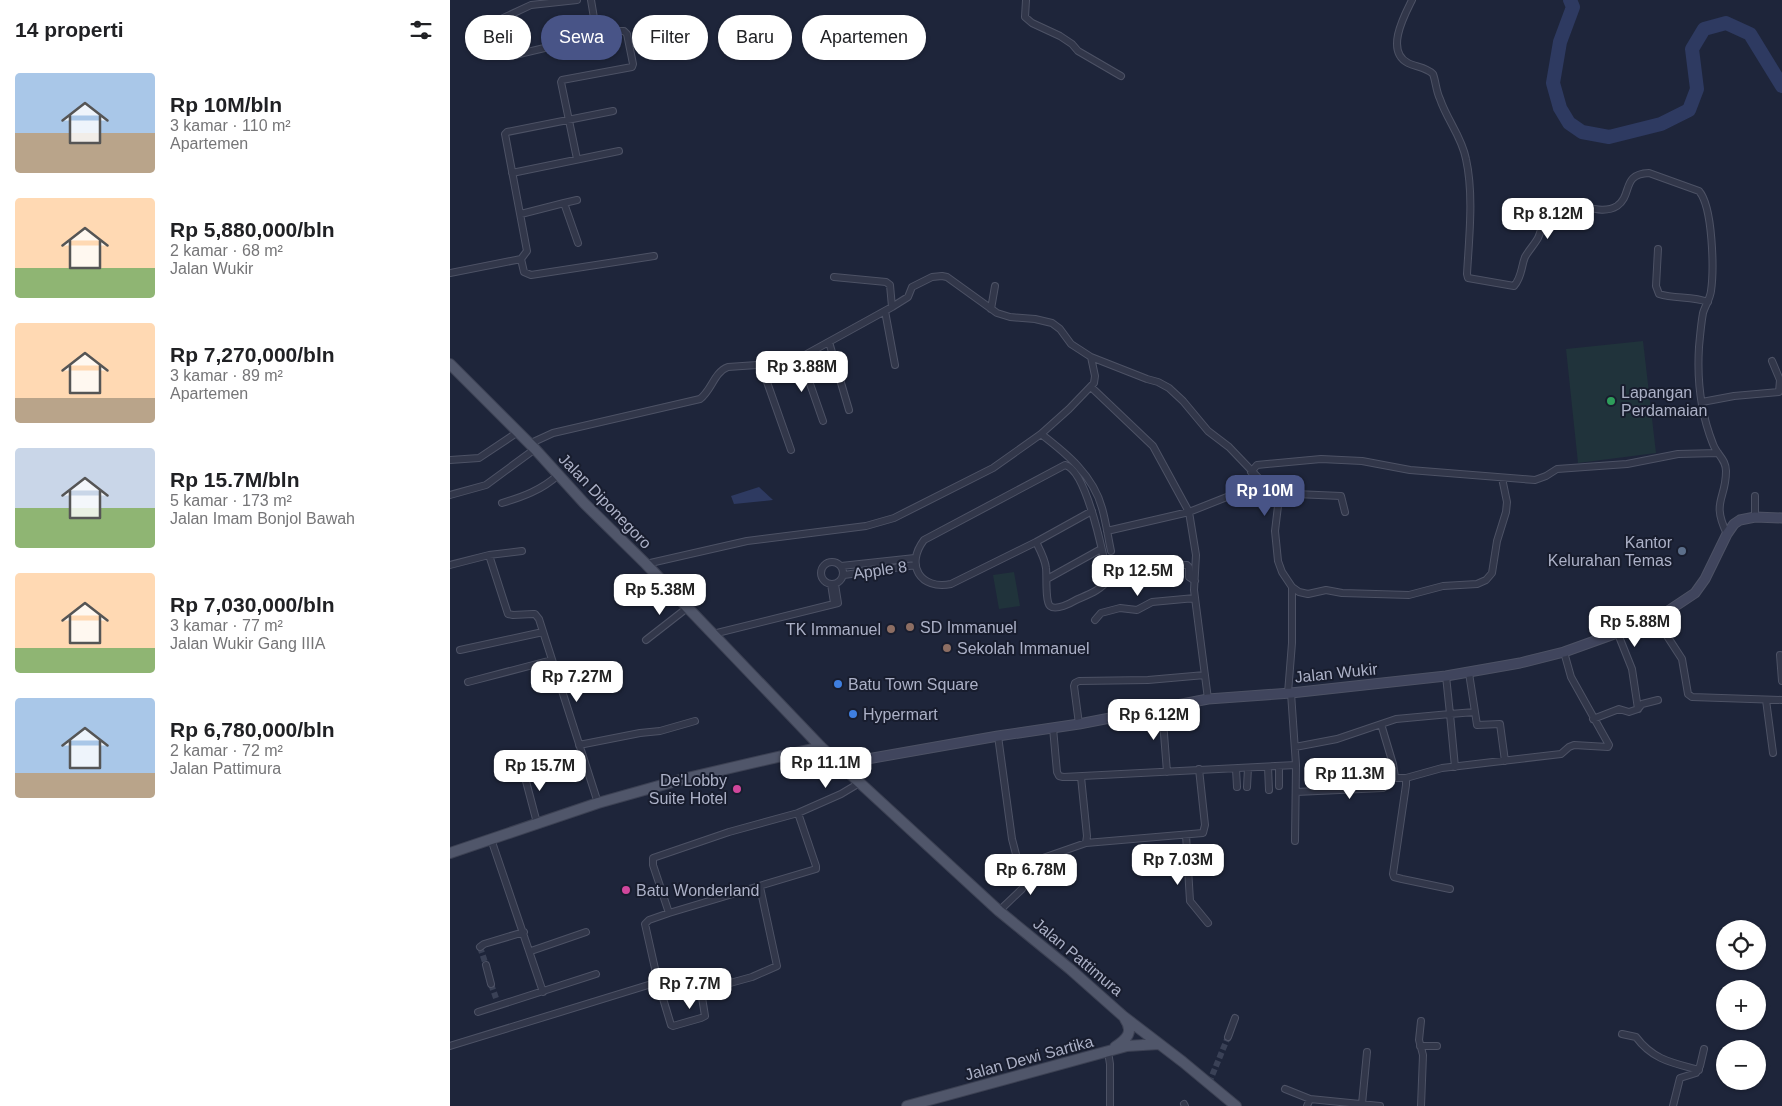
<!DOCTYPE html>
<html lang="id">
<meta charset="utf-8">
<style>
:root{--surface:#fff;--page:#f2f2f2;--text:#202124;--muted:#757577;--accent:#485487}
body{margin:0;font-family:Helvetica,sans-serif;background:var(--page);color:var(--text);height:100vh;display:flex;flex-direction:column;font-size:19px;white-space:nowrap}
*{box-sizing:border-box;margin:0}
p{font-size:16px;color:var(--muted)}
.icon{flex:none;width:28px;height:28px;fill:none;stroke:currentColor;stroke-width:2;stroke-linecap:round;stroke-linejoin:round}
.map{position:relative;flex:1;overflow:hidden}
.panel{display:flex;flex-direction:column;background:var(--surface);width:450px}
.panel>*{flex:none}
.guide{position:absolute;left:15px;top:15px;width:475px;height:45px;display:flex;gap:10px}
.buttons{position:absolute;left:1266px;top:920px;display:grid;gap:10px}
.buttons a{display:grid;place-items:center;width:50px;height:50px;border-radius:50%;background:var(--surface);box-shadow:0 1px 4px #0004;font-size:25px}
.price{position:absolute;translate:-50% -42px;padding:0 11px;border-radius:10px;background:#fff;color:#222;font-size:16px;line-height:32px;filter:drop-shadow(0 1px 2px #0008)}
.price::after{content:'';position:absolute;left:50%;top:30px;width:15px;height:11px;margin-left:-8px;background:inherit;clip-path:polygon(0 0,100% 0,50% 100%)}
.price.selected{background:var(--accent);color:#fff}
ul{padding:0;list-style:none}
li{display:flex;align-items:center;gap:15px;height:125px;padding:0 15px}
li span{display:grid;place-items:center;flex:none;width:140px;height:100px;border-radius:5px;color:#555}
li>.icon{margin-inline-start:auto}
span .icon{width:60px;height:60px;fill:#fffc;stroke-width:1}
li b{font-size:21px}
h2{display:flex;justify-content:space-between;align-items:center;height:60px;padding:0 15px;font-size:21px}
.tag{padding:0 18px;border-radius:22px;background:var(--surface);box-shadow:0 1px 4px #0004;font-size:18px;line-height:45px}
.tag.selected{background:var(--accent);color:#fff}
main{display:flex;flex:1;min-height:0}
.map>svg:first-child{display:block}
.green{fill:#20333b}
.water{fill:#2e3a61}
.lines{fill:none;stroke-linecap:round;stroke-linejoin:round}
.river{stroke:#2e3a61;stroke-width:14}
.street-tunnel{stroke:#3a4156;stroke-width:6;stroke-dasharray:6 3;stroke-linecap:butt}
.street-casing{stroke:#4d5265;stroke-width:8}
.secondary-casing{stroke:#4d5265;stroke-width:11}
.primary-casing{stroke:#3c4153;stroke-width:12}
.street{stroke:#32374a;stroke-width:6}
.secondary{stroke:#40455d;stroke-width:9}
.primary{stroke:#50566a;stroke-width:10}
.leisure-dot{fill:#2e9e5b;stroke:#181d2e;stroke-width:2}
.service-dot{fill:#5c6f8a;stroke:#181d2e;stroke-width:2}
.education-dot{fill:#8d6e63;stroke:#181d2e;stroke-width:2}
.shop-dot{fill:#3f7fe0;stroke:#181d2e;stroke-width:2}
.hotel-dot{fill:#d1479c;stroke:#181d2e;stroke-width:2}
.labels{text-anchor:middle;dominant-baseline:central;stroke-width:4;stroke-linejoin:round;paint-order:stroke}
.poi-label{font-size:16px;fill:#acb1c7;stroke:#181d2e;text-anchor:start}
.street-label{font-size:16px;fill:#acb1c7;stroke:#181d2e}
</style>
<main>
<section class="panel">
<h2>14 properti<svg class="icon" aria-label="filters" viewBox="0 0 24 24"><path d="M4 7h16M4 17h16"/><circle cx="9" cy="7" r="2"/><circle cx="15" cy="17" r="2"/></svg></h2>
<ul>
<li><span style="background:linear-gradient(#a9c7e8 60%,#b9a48a 0)"><svg class="icon" aria-label="home" viewBox="0 0 24 24"><path d="M3 11l9-7 9 7M6 9v11h12V9"/></svg></span><div><b>Rp 10M/bln</b><p>3 kamar · 110 m²</p><p>Apartemen</p></div></li>
<li><span style="background:linear-gradient(#ffd9b3 70%,#8fb573 0)"><svg class="icon" aria-label="home" viewBox="0 0 24 24"><path d="M3 11l9-7 9 7M6 9v11h12V9"/></svg></span><div><b>Rp 5,880,000/bln</b><p>2 kamar · 68 m²</p><p>Jalan Wukir</p></div></li>
<li><span style="background:linear-gradient(#ffd9b3 75%,#b9a48a 0)"><svg class="icon" aria-label="home" viewBox="0 0 24 24"><path d="M3 11l9-7 9 7M6 9v11h12V9"/></svg></span><div><b>Rp 7,270,000/bln</b><p>3 kamar · 89 m²</p><p>Apartemen</p></div></li>
<li><span style="background:linear-gradient(#c9d6e8 60%,#8fb573 0)"><svg class="icon" aria-label="home" viewBox="0 0 24 24"><path d="M3 11l9-7 9 7M6 9v11h12V9"/></svg></span><div><b>Rp 15.7M/bln</b><p>5 kamar · 173 m²</p><p>Jalan Imam Bonjol Bawah</p></div></li>
<li><span style="background:linear-gradient(#ffd9b3 75%,#8fb573 0)"><svg class="icon" aria-label="home" viewBox="0 0 24 24"><path d="M3 11l9-7 9 7M6 9v11h12V9"/></svg></span><div><b>Rp 7,030,000/bln</b><p>3 kamar · 77 m²</p><p>Jalan Wukir Gang IIIA</p></div></li>
<li><span style="background:linear-gradient(#a9c7e8 75%,#b9a48a 0)"><svg class="icon" aria-label="home" viewBox="0 0 24 24"><path d="M3 11l9-7 9 7M6 9v11h12V9"/></svg></span><div><b>Rp 6,780,000/bln</b><p>2 kamar · 72 m²</p><p>Jalan Pattimura</p></div></li>
</ul>
</section>
<div class="map">
<svg width="1332" height="1106" viewBox="0 0 1332 1106">
<rect width="100%" height="100%" fill="#1e253a"/>
<path class="green" d="M 1193,341 L 1206,453 L 1128,463 L 1116,349 Z
M 564,572 L 570,606 L 549,609 L 543,575 Z"/>
<path class="water" d="M 309,487 L 323,500 L 284,504 L 281,496 Z"/>
<g class="lines">
<path class="river" d="M 1120,0 L 1123,7 L 1110,42 L 1103,83 L 1110,108 L 1119,123 L 1132,132 L 1159,137 L 1211,124 L 1239,110 L 1247,89 L 1242,49 L 1254,29 L 1276,23 L 1300,34 L 1332,86"/>
<path class="street-tunnel" d="M 30,947 L 36,965
M 41,984 L 46,998
M 759,1083 L 778,1037"/>
<defs>
<path id="street" d="M 141,0 L 147,36
M 576,0 L 575,17 L 582,23 L 610,36 L 622,44 L 628,51 L 671,76
M 962,0 C 954,16 935,51 958,63 C 966,67 976,67 983,74 C 986,82 986,91 990,99 C 997,120 1012,137 1016,159 C 1024,195 1019,238 1017,274 L 1018,278 L 1064,286 C 1072,277 1071,267 1075,257 C 1079,250 1084,245 1088,238 C 1092,230 1092,219 1098,213 C 1114,192 1147,219 1167,206 C 1183,195 1171,174 1199,173 L 1249,191 C 1263,207 1264,270 1261,291 C 1260,299 1255,306 1253,313 C 1251,324 1250,336 1249,347 C 1247,379 1251,414 1263,444 C 1267,455 1276,459 1276,471 C 1276,500 1261,501 1277,534
M 51,19 L 81,5 L 127,0
M 65,55 L 166,31 L 174,31 L 177,34 L 183,64 L 182,67 L 112,80 L 111,82 L 127,159
M 62,173 L 169,151
M 114,203 L 127,200
M 71,214 L 114,203 L 128,243
M 1208,249 L 1206,286 L 1209,294 C 1225,299 1242,296 1258,302
M 71,259 L 74,272 L 81,275 L 204,256
M 0,273 L 71,259 L 77,251 L 55,134 L 57,132 L 163,111
M 384,277 L 436,282 L 440,285 L 442,307
M 541,309 L 545,286
M 435,311 L 445,365
M 379,342 L 399,410
M 641,357 L 697,379 L 708,382 L 719,388 L 733,401 L 758,431 L 779,447 L 823,493 L 828,506 L 825,531 L 828,561 L 832,572 L 842,587 L 849,592 L 858,594 L 876,590 L 892,593 L 959,595 L 993,586 L 1027,584 L 1036,580 L 1042,573 L 1047,541 L 1056,512 L 1057,502 L 1052,478
M 351,358 L 373,421
M 311,365 L 341,450
M 641,387 L 703,446 L 739,512 L 746,555 L 744,590 L 758,699
M 1252,402 L 1284,396 L 1329,392 L 1330,380 L 1322,361
M 591,434 C 617,454 643,475 652,508 C 656,522 658,537 661,551
M 79,444 L 103,433 L 250,399 C 262,390 264,372 278,367 L 335,363 L 346,360 L 442,307 L 458,297 L 462,287 L 482,277 L 492,276 L 497,277 L 547,313 L 560,317 L 585,319 L 602,323 L 610,329 L 621,344 L 641,357 L 645,376 L 644,383 L 619,409 L 591,434 L 543,468 L 444,518 L 416,526 L 297,541 L 196,564
M 0,460 L 29,458 L 68,432
M 801,472 L 807,465 L 871,459 L 912,461 L 960,470 L 1085,480 L 1096,476 L 1107,469 L 1177,464 L 1228,454 L 1268,453
M 823,493 L 891,496 L 895,512
M 0,495 L 36,485 L 85,449
M 52,503 C 72,497 92,490 108,475
M 1305,517 L 1305,496
M 657,531 L 739,512 L 797,489 C 804,485 804,481 802,473
M 586,542 C 590,550 595,559 596,568 C 597,575 595,601 600,606 C 606,611 621,603 626,600 C 637,595 652,590 658,579 C 654,558 637,470 615,465 L 474,540 C 455,565 470,590 501,584 L 582,544 L 586,542 L 642,511
M 39,555 L 58,614 L 63,615 L 83,614 L 85,614 L 89,619 L 148,803
M371 573a11 11 0 1 1 22 0a11 11 0 1 1-22 0Z
M 686,564 L 737,565 L 739,567 L 739,577 L 745,581
M 0,565 L 39,555 L 72,551
M 391,566 L 465,558
M 394,575 L 466,565
M 597,579 L 651,549
M 381,584 L 384,603
M 1206,619 L 1232,659 L 1238,694 L 1242,697 L 1332,700
M 645,620 L 651,613 L 670,608 L 687,610 L 702,602 L 745,598
M 263,634 L 388,603 L 385,584
M 1168,634 L 1182,669 L 1188,709
M 196,640 L 237,608
M 10,650 L 93,632
M 1330,655 L 1332,681
M 18,682 L 102,660
M 838,693 L 842,643 L 842,587
M 841,693 L 846,765 L 845,841
M 1316,700 L 1323,753
M 712,708 L 717,772
M 1025,712 L 1027,725 L 1050,724 L 1055,761
M 1143,719 L 1169,709 L 1179,712 L 1188,709 L 1192,704 L 1208,700
M 629,724 L 624,686 L 625,683 L 629,681 L 698,680 L 755,675
M 931,724 L 943,764 L 945,777
M 603,728 L 607,772 L 609,776 L 613,777 L 846,765
M 548,736 L 562,839 L 574,885 L 572,889 L 549,911
M 129,745 L 190,733 L 210,731 L 245,721
M 845,747 L 887,739 L 946,719 L 1000,714 L 996,676
M 72,766 L 87,823
M 818,767 L 819,790
M 829,767 L 829,786
M 1005,767 L 1000,714 L 1025,712 L 1019,673
M 786,769 L 787,787
M 631,777 L 637,836 L 636,843
M 956,778 L 992,768 L 1111,754 L 1119,747 L 1124,745 L 1158,747 L 1159,745 L 1121,677 L 1114,652
M 797,787 L 798,768
M 846,792 L 933,788 L 937,785 L 937,780 L 939,778 L 956,778 L 956,785 L 943,874 L 944,877 L 952,879 L 1000,889
M 736,835 L 740,901 L 758,923
M 41,839 L 93,992
M 570,866 L 636,843 L 753,833 L 755,825 L 749,769
M 219,913 L 203,865 L 203,858 L 279,832 L 348,813 L 391,794 L 411,782
M 30,947 L 34,944 L 74,932
M 81,951 L 136,932
M 36,965 L 41,984
M 243,979 L 248,989 L 251,991 L 302,977 L 327,966 L 310,887
M 251,991 L 255,1016 L 251,1018 L 223,1026 L 221,1025 L 208,982 L 195,924 L 199,920 L 219,913 L 366,869 L 366,866 L 348,813
M 28,1012 L 146,974
M 1172,1034 L 1186,1037 C 1203,1060 1223,1063 1249,1070
M 778,1037 L 785,1018
M 0,1046 L 208,982
M 970,1046 L 987,1046
M 658,1052 L 660,1064 L 660,1106
M 835,1089 L 860,1099 L 930,1106
M 734,1104 L 735,1106
M 912,1104 L 917,1052
M 857,1106 L 860,1099
M 971,1106 L 973,1055 L 969,1040 L 971,1021
M 1223,1106 L 1230,1078 L 1246,1073 L 1250,1066 L 1254,1049"/>
<path id="secondary" d="M 389,764 L 548,736 L 629,724 L 758,699 L 841,693 L 996,676 L 1070,663 L 1114,652 L 1206,619 L 1245,593 L 1255,579 L 1277,534 L 1284,524 L 1290,520 L 1305,517 L 1332,518"/>
<path id="primary" d="M 0,364 L 85,449 L 134,503 L 196,564 L 371,747 L 549,911 L 620,969 L 673,1016 L 733,1062 L 786,1106
M 0,853 L 148,803 L 237,778 L 371,747
M 665,1047 C 677,1039 684,1032 675,1019
M 457,1106 L 677,1046 L 709,1044"/>
</defs>
<use href="#street" class="street-casing"/>
<use href="#secondary" class="secondary-casing"/>
<use href="#primary" class="primary-casing"/>
<use href="#street" class="street"/>
<use href="#secondary" class="secondary"/>
<use href="#primary" class="primary"/>
</g>
<circle class="leisure-dot" cx="1161" cy="401" r="5"/>
<circle class="service-dot" cx="1232" cy="551" r="5"/>
<g class="education-dot">
<circle cx="460" cy="627" r="5"/>
<circle cx="441" cy="629" r="5"/>
<circle cx="497" cy="648" r="5"/>
</g>
<g class="shop-dot">
<circle cx="388" cy="684" r="5"/>
<circle cx="403" cy="714" r="5"/>
</g>
<g class="hotel-dot">
<circle cx="287" cy="789" r="5"/>
<circle cx="176" cy="890" r="5"/>
</g>
<g class="labels">
<g class="poi-label">
<text x="1171" y="392">Lapangan<tspan x="1171" dy="18">Perdamaian</tspan></text>
<text x="1222" y="542" text-anchor="end">Kantor<tspan x="1222" dy="18">Kelurahan Temas</tspan></text>
<text x="470" y="627">SD Immanuel</text>
<text x="431" y="629" text-anchor="end">TK Immanuel</text>
<text x="507" y="648">Sekolah Immanuel</text>
<text x="398" y="684">Batu Town Square</text>
<text x="413" y="714">Hypermart</text>
<text x="277" y="780" text-anchor="end">De'Lobby<tspan x="277" dy="18">Suite Hotel</tspan></text>
<text x="186" y="890">Batu Wonderland</text>
</g>
<g class="street-label">
<text transform="translate(155 501) rotate(46)">Jalan Diponegoro</text>
<text transform="translate(430 570) rotate(-8)">Apple 8</text>
<text transform="translate(886 673) rotate(-6)">Jalan Wukir</text>
<text transform="translate(628 957) rotate(40)">Jalan Pattimura</text>
<text transform="translate(579 1058) rotate(-15)">Jalan Dewi Sartika</text>
</g>
</g>
</svg>
<div class="buttons">
<a><svg class="icon" aria-label="locate" viewBox="0 0 24 24"><circle cx="12" cy="12" r="6"/><path d="M12 2v4M12 18v4M2 12h4M18 12h4"/></svg></a>
<a>+</a>
<a>−</a>
</div>
<b class="price" style="left:1098px;top:240px">Rp 8.12M</b>
<b class="price" style="left:352px;top:393px">Rp 3.88M</b>
<b class="price selected" style="left:815px;top:517px">Rp 10M</b>
<b class="price" style="left:688px;top:597px">Rp 12.5M</b>
<b class="price" style="left:210px;top:616px">Rp 5.38M</b>
<b class="price" style="left:1185px;top:648px">Rp 5.88M</b>
<b class="price" style="left:127px;top:703px">Rp 7.27M</b>
<b class="price" style="left:704px;top:741px">Rp 6.12M</b>
<b class="price" style="left:376px;top:789px">Rp 11.1M</b>
<b class="price" style="left:90px;top:792px">Rp 15.7M</b>
<b class="price" style="left:900px;top:800px">Rp 11.3M</b>
<b class="price" style="left:728px;top:886px">Rp 7.03M</b>
<b class="price" style="left:581px;top:896px">Rp 6.78M</b>
<b class="price" style="left:240px;top:1010px">Rp 7.7M</b>
<div class="guide">
<a class="tag">Beli</a>
<a class="tag selected">Sewa</a>
<a class="tag">Filter</a>
<a class="tag">Baru</a>
<a class="tag">Apartemen</a>
</div>
</div>
</main>
